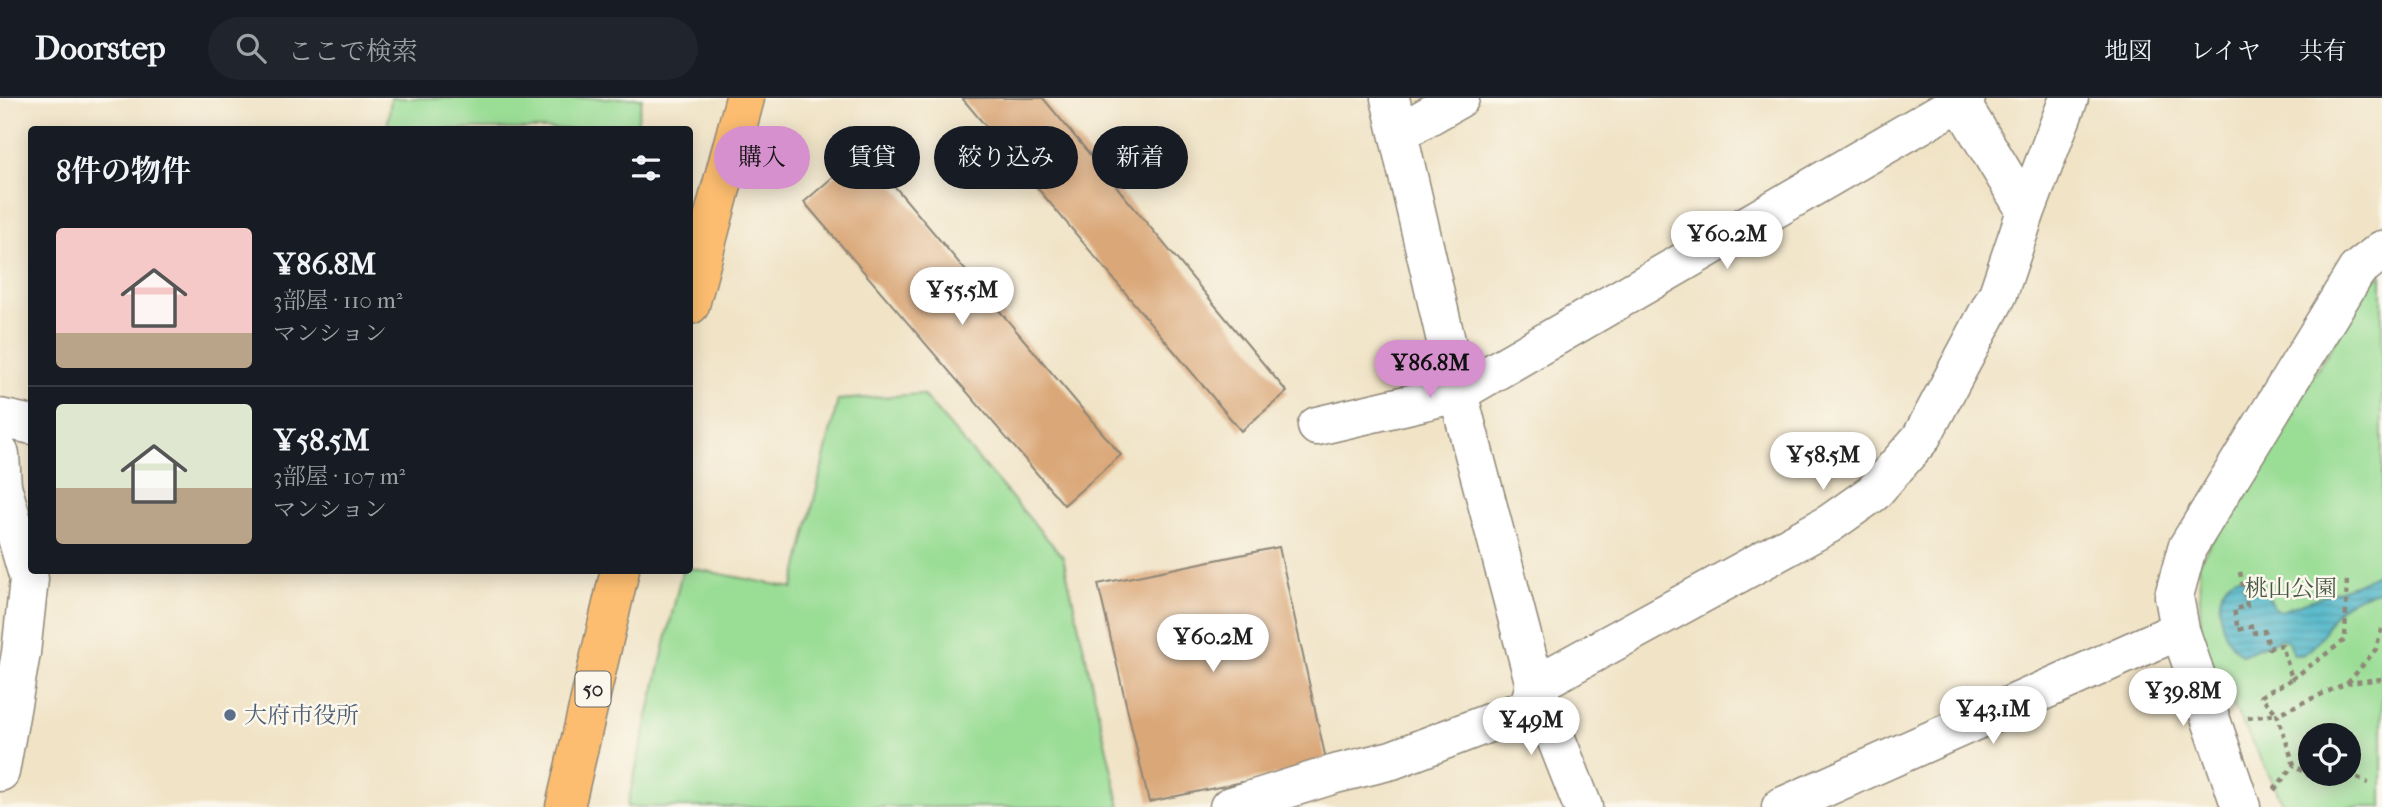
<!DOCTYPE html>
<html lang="ja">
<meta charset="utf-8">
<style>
:root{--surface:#171b24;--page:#20242c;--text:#f1f3f6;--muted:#9ea1a6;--line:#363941;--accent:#d690ce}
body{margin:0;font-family:"IM FELL French Canon","Noto Serif JP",serif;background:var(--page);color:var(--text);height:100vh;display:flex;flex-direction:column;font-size:26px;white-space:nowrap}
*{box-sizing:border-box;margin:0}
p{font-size:23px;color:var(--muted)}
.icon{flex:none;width:38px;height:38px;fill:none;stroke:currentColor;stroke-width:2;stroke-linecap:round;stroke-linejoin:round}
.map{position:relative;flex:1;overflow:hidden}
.details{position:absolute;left:28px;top:28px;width:665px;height:448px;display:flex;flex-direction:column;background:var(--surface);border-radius:7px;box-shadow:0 4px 18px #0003}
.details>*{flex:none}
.guide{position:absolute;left:714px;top:28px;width:665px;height:63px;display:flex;gap:14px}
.fabs{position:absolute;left:2298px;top:625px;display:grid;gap:14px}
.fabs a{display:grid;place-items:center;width:63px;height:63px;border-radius:50%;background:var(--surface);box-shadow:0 4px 18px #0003;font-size:35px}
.price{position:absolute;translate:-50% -60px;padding:0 16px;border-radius:24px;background:#fff;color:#222;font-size:23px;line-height:46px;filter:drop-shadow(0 2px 4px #0008)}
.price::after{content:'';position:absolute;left:50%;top:42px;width:21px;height:16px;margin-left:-10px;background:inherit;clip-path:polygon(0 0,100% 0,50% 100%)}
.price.current{background:var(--accent);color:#111}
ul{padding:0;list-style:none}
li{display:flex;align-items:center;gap:21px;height:175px;padding:0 28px}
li+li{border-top:2px solid var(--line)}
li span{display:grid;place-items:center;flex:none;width:196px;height:140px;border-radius:7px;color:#555}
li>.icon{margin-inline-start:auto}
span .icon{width:84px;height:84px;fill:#fffc;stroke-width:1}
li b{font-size:30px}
h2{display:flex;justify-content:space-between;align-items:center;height:84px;padding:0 28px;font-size:30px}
.pill{padding:0 24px;border-radius:32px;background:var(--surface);box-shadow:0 4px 18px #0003;font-size:24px;line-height:63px}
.pill.current{background:var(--accent);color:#111}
header{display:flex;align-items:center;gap:42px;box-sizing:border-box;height:98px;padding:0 35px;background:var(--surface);border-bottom:2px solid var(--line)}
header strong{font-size:33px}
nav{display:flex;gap:38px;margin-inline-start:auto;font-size:24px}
.search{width:490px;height:63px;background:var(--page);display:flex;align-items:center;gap:18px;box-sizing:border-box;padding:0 24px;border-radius:38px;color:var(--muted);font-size:26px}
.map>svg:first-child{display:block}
.park{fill:#9add95;stroke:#628460;stroke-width:2;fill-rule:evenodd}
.water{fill:url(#water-rules);stroke:#3a707a;stroke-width:2}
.building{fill:#daa778}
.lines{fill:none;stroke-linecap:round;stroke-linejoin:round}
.minor-casing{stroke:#8e8778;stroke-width:41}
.major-casing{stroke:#8e8778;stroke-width:41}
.path{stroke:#8e8778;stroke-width:4.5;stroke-dasharray:5 5;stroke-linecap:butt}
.minor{stroke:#fff;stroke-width:38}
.major{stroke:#fcbd6f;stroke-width:38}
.service-dot{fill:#5c6f8a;stroke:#fbf7ec;stroke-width:2.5}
.labels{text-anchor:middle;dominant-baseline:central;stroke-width:5;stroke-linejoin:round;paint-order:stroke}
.shield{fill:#fbf7ec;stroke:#696865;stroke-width:2}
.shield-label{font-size:21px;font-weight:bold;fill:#2b2b2b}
.park-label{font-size:23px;fill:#475846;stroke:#fbf7ec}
.service-label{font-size:23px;fill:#4e5e75;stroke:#fbf7ec;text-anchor:start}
</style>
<header>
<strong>Doorstep</strong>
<div class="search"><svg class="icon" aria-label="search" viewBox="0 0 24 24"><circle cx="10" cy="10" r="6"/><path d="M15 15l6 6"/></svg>ここで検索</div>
<nav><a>地図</a><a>レイヤ</a><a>共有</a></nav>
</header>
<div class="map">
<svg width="2382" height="709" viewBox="0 0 2382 709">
<defs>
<pattern id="water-rules" width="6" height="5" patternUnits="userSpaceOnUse" patternTransform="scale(1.75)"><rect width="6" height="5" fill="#4ab4c8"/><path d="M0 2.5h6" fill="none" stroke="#3e93a3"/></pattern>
</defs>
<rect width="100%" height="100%" fill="#fbf7ec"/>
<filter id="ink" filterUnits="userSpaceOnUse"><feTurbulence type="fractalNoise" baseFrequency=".0143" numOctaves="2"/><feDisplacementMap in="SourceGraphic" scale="14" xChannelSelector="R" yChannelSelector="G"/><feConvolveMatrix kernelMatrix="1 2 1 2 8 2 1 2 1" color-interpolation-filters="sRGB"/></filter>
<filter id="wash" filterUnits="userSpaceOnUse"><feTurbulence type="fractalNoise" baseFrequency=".00686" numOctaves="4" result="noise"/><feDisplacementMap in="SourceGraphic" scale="28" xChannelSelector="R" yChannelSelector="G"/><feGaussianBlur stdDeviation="1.57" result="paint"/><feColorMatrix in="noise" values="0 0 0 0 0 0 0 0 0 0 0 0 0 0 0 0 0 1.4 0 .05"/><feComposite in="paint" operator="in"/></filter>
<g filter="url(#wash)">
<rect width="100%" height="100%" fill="#f0e3c6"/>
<path class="park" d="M 391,0 L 642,0 L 636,31 L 387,31 Z
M 2382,177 L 2382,709 L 2284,709 L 2275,688 L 2201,546 L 2199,464 L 2372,182 ZM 2310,637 L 2348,637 L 2348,676 L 2310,676 Z
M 922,296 L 1063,459 L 1120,709 L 627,709 L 682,473 L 690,472 L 690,470 L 793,490 L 838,302 Z"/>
<path class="water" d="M 2382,473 L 2382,492 C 2366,496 2348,501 2337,514 C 2322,531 2325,543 2302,557 L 2294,557 L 2288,543 L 2281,541 L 2242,557 C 2212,536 2207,463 2259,481 L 2275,511 L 2281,513 L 2362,484 Z"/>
<g id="blocks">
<path class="building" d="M 962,0 L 1043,0 L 1287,294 L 1241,333 Z
M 864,52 L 1121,357 L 1064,407 L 804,104 Z
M 1279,449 L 1327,666 L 1149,704 L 1098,486 Z"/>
</g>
</g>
<g filter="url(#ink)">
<use href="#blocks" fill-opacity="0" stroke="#8e8778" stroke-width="2"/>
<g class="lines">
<defs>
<path id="minor" d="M 1390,0 L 1458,295 L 1535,587 L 1583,709
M 1958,0 L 2026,113
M 1399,35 L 1460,0
M 0,320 L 32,327
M 1317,328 L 1458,295 L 1966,0
M 0,356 L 2,388 L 29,481 L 21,555 L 0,674
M 1229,709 L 1335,676 L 1392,662 L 1528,610 L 1535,587 L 1829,426 L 1873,395 L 1921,340 L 1998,196 L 2026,113 L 2069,0
M 1781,709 L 2180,532
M 2241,709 L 2180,532 L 2174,498 L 2187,450 L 2357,172 L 2382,152"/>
<path id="major" d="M 690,207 L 745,0
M 565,709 L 620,472"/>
</defs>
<use href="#minor" class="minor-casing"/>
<use href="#major" class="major-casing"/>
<path class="path" d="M 2240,474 L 2247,508 L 2234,511 L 2238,532 L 2254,528 L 2255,535 L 2265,533 L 2269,550 L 2282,547 L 2292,581 L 2261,598 L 2277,616
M 2292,581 L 2345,542 L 2347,479
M 2348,585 L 2376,551 L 2382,529
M 2248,620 L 2277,616
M 2348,675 L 2368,685
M 2311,676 L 2309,677 L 2294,667 L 2277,616 L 2347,585 L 2382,581
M 2274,692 L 2294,667"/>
<use href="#minor" class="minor"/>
<use href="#major" class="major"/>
</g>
</g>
<circle class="service-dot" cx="230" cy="617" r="7"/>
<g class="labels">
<rect class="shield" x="575.5" y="573.5" width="35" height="35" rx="5"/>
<g class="shield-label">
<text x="593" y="591">50</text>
</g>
<g class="park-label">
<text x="2291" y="490">桃山公園</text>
</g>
<g class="service-label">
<text x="244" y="617">大府市役所</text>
</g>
</g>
</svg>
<div class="fabs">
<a><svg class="icon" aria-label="locate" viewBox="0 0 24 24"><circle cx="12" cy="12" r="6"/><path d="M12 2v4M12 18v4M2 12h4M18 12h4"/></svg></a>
</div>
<b class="price" style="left:1727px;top:173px">¥60.2M</b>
<b class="price" style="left:962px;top:229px">¥55.5M</b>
<b class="price current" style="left:1430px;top:302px">¥86.8M</b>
<b class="price" style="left:1823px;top:394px">¥58.5M</b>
<b class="price" style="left:1213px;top:576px">¥60.2M</b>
<b class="price" style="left:2183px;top:630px">¥39.8M</b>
<b class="price" style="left:1993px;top:648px">¥43.1M</b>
<b class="price" style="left:1531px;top:659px">¥49M</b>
<div class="guide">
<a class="pill current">購入</a>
<a class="pill">賃貸</a>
<a class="pill">絞り込み</a>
<a class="pill">新着</a>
</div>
<section class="details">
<h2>8件の物件<svg class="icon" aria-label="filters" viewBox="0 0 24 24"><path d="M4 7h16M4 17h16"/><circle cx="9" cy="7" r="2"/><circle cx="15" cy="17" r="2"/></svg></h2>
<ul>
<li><span style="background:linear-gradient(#f6c9c9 75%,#b9a48a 0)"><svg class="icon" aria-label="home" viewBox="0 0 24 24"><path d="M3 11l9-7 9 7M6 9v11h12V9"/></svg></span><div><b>¥86.8M</b><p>3部屋 · 110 m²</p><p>マンション</p></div></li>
<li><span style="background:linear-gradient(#dfe7d0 60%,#b9a48a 0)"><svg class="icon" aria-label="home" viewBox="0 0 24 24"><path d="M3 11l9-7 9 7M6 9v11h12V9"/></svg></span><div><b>¥58.5M</b><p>3部屋 · 107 m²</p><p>マンション</p></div></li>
</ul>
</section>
</div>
